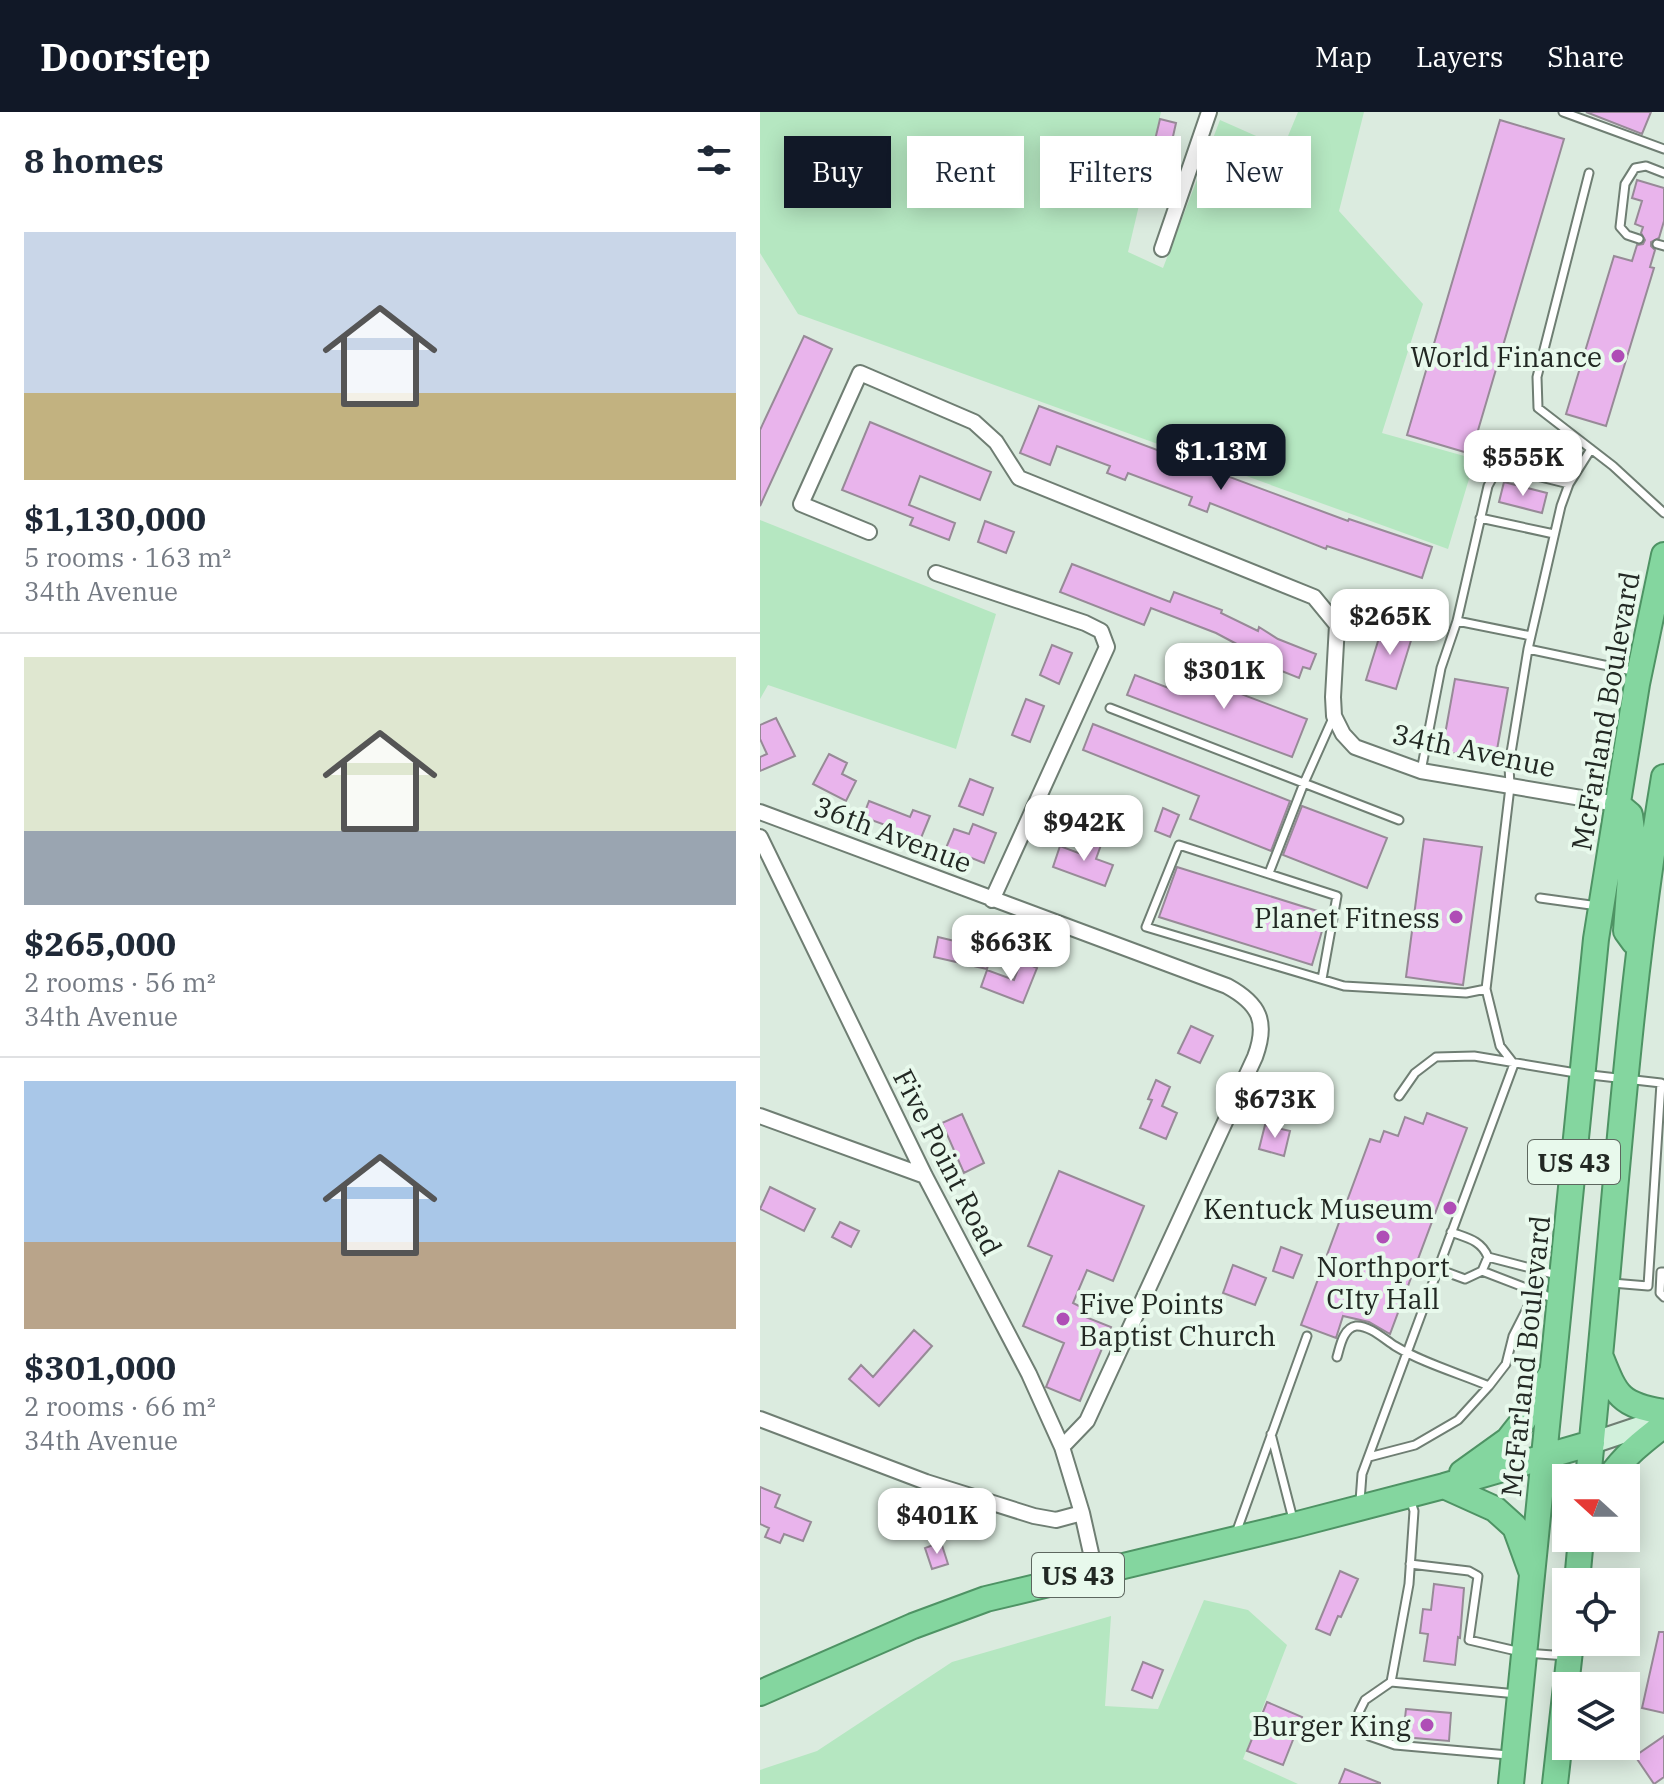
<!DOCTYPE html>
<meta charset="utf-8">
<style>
:root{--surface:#fff;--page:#f2f2f3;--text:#1f2937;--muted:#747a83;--line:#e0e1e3;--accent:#111827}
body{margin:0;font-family:"IBM Plex Serif",serif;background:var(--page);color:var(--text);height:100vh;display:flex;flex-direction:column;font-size:30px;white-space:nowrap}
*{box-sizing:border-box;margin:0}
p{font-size:26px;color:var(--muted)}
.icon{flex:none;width:44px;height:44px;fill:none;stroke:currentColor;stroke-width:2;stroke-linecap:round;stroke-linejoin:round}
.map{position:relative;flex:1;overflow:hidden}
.sheet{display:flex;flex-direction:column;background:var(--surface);width:760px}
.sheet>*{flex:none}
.banner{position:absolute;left:24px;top:24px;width:760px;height:72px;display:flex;gap:16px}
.needle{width:52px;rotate:291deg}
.buttons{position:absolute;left:792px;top:1352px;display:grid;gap:16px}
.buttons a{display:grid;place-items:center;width:88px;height:88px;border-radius:0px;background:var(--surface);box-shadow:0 4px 20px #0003;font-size:40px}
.price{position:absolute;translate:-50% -68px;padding:0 18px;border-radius:16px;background:#fff;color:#222;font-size:26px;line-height:52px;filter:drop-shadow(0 2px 4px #0008)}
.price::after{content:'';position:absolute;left:50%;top:48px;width:24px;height:18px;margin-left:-12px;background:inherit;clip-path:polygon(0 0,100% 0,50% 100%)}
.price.active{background:var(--accent);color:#fff}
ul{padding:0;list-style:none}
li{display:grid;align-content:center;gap:16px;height:424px;padding:0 24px}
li+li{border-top:2px solid var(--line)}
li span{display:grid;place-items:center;height:248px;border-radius:0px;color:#555}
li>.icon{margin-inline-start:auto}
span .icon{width:144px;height:144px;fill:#fffc;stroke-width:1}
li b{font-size:34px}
h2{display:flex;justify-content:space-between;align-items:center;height:96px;padding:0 24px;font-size:34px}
.tag{padding:0 28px;border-radius:0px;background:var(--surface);box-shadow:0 4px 20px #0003;font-size:28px;line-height:72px}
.tag.active{background:var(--accent);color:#fff}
header{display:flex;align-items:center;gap:48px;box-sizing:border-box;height:112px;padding:0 40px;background:var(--accent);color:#fff}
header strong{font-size:38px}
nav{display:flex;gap:44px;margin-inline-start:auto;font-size:28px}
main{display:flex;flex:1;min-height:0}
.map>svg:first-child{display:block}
.green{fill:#b5e7c1}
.building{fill:#e9b4ec;stroke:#978a97;stroke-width:2}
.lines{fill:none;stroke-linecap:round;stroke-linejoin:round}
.service-casing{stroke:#6f7e73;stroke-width:11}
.minor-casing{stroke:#6f7e73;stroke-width:18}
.secondary-casing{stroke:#6f7e73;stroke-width:24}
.trunk-casing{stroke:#4e9364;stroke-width:28}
.service{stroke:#fff;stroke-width:7}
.minor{stroke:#fff;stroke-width:14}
.secondary{stroke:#d1f0db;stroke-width:20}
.trunk{stroke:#84d69f;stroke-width:24}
.poi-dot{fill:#af4eb6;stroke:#e8f9ec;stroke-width:3}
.labels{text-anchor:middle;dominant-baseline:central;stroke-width:8;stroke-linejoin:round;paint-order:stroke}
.shield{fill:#e8f9ec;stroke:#5d675f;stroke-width:2}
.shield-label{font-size:26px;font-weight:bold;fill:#222823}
.poi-label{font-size:28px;fill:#222823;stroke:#e8f9ec;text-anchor:end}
.street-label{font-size:28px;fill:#222823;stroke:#e8f9ec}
</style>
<header>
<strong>Doorstep</strong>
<nav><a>Map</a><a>Layers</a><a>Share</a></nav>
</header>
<main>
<section class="sheet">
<h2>8 homes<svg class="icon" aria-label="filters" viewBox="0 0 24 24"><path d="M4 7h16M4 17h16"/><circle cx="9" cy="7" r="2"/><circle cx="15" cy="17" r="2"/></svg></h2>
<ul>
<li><span style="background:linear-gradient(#c9d6e8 65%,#c2b280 0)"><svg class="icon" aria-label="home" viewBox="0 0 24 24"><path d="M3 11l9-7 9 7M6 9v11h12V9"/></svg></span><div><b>$1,130,000</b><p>5 rooms · 163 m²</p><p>34th Avenue</p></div></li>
<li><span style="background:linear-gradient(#dfe7d0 70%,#9aa5b1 0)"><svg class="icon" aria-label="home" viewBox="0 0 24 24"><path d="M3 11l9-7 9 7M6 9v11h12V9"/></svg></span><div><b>$265,000</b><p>2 rooms · 56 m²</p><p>34th Avenue</p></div></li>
<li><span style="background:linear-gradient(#a9c7e8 65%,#b9a48a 0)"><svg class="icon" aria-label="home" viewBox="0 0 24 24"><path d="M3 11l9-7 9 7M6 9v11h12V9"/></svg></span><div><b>$301,000</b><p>2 rooms · 66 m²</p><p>34th Avenue</p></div></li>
</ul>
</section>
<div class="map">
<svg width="904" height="1672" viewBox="0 0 904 1672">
<rect width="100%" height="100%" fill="#dbebdf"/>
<path class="green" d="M 0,0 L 401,0 L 368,140 L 403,156 L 460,8 L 523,36 L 538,0 L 604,0 L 579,99 L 663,192 L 622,321 L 715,347 L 688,437 L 38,202 L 0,141 Z
M 0,408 L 236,502 L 196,637 L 8,573 L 0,587 Z
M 444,1488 L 488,1498 L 527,1533 L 483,1647 L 538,1672 L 0,1672 L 0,1658 L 57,1639 L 192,1550 L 351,1504 L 345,1594 L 398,1597 Z"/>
<path class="building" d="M 826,0 L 891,0 L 882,22 Z
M 400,7 L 416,11 L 401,78 L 384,74 Z
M 740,8 L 804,27 L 711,342 L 647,323 Z
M 877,68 L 904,76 L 904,109 L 899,126 L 891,130 L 891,134 L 895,138 L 890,155 L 894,156 L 846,314 L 806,302 L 854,144 L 872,149 L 877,133 L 883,132 L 885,128 L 881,121 L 883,115 L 875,112 L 882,89 L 872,86 Z
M 44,224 L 72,237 L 0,394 L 0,318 Z
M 279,294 L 588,409 L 589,407 L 672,435 L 662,466 L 567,434 L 566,437 L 450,391 L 447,400 L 429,393 L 432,385 L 368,361 L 365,368 L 347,361 L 350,354 L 297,334 L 290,353 L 260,341 Z
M 110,310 L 231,360 L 220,388 L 160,364 L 149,393 L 195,411 L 189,428 L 150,413 L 153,406 L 82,378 Z
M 744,370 L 787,381 L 782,401 L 739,390 Z
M 225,409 L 254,420 L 246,441 L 218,430 Z
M 312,452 L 410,490 L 414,480 L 462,498 L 461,501 L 498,519 L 499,515 L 518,527 L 556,542 L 550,557 L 543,555 L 539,566 L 519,558 L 520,555 L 456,521 L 391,496 L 384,513 L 300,480 Z
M 623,513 L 653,522 L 636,577 L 606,568 Z
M 292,533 L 312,541 L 299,572 L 280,563 Z
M 418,558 L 547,607 L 532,645 L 367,583 L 375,563 L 411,577 Z
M 695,567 L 748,576 L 735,649 L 682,639 Z
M 266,587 L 284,594 L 270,630 L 252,623 Z
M 16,606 L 35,644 L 0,659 L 0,645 L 7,642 L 0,627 L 0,613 Z
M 333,612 L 530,689 L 511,739 L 430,707 L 439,684 L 323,638 Z
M 69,642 L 87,651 L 82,662 L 96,669 L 86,689 L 53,672 Z
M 210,667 L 233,676 L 223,703 L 199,694 Z
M 109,689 L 150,705 L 153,698 L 170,704 L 161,726 L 103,705 Z
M 542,694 L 627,726 L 607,776 L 523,743 Z
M 403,696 L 419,703 L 410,725 L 395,719 Z
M 213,712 L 236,721 L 224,751 L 186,736 L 194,717 L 209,722 Z
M 664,727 L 722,735 L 703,873 L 646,865 Z
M 326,728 L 341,733 L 336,747 L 353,753 L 345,774 L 293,755 L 300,734 L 321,742 Z
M 417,755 L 567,802 L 552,853 L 399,805 Z
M 178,825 L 232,838 L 227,857 L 174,845 Z
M 261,849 L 277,856 L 263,891 L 221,875 L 227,858 L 254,868 Z
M 431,914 L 453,924 L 440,951 L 418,941 Z
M 396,968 L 410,975 L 402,994 L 417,1001 L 406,1027 L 380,1016 L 392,988 L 388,987 Z
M 667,1001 L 707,1016 L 630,1222 L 609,1210 L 583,1204 L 576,1226 L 541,1213 L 610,1027 L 620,1030 L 624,1019 L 638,1024 L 645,1005 L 663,1012 Z
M 202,1002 L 224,1051 L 204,1061 L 182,1011 Z
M 505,1013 L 530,1019 L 524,1044 L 499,1037 Z
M 299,1059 L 384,1094 L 353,1169 L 327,1158 L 313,1191 L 321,1195 L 318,1202 L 351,1215 L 320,1289 L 286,1275 L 304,1231 L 263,1214 L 292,1144 L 268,1134 Z
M 10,1075 L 55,1097 L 44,1119 L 0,1097 Z
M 80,1110 L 99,1119 L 91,1135 L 72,1125 Z
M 521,1135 L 542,1143 L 533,1166 L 513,1159 Z
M 473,1153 L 506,1166 L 495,1193 L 463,1181 Z
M 154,1218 L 172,1234 L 119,1294 L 89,1267 L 101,1253 L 113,1265 Z
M 0,1375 L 20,1383 L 15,1395 L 51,1410 L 43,1429 L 24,1422 L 20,1431 L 5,1425 L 9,1416 L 0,1412 Z
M 181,1430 L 188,1452 L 172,1457 L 165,1436 Z
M 580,1459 L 598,1467 L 581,1505 L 578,1504 L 570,1523 L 556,1517 Z
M 674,1472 L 704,1476 L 700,1526 L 698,1525 L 695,1553 L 664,1549 L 668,1522 L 660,1521 L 663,1497 L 671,1498 Z
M 899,1520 L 904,1520 L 904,1601 L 882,1596 Z
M 383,1550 L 403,1558 L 392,1586 L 372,1578 Z
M 507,1590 L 542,1605 L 523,1653 L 487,1639 Z
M 646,1597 L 691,1601 L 689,1629 L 643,1625 Z
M 904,1624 L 904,1665 L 894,1672 L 875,1644 Z
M 585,1657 L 620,1671 L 620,1672 L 579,1672 Z"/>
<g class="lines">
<defs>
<path id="service" d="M 803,0 L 904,37
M 829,61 L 777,265 L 778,296 L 853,354 L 904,401
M 879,127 L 867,123 L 860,115 L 865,72 L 875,56 L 886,54 L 904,61
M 897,132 L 904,134
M 720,406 L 794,422
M 697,509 L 771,524
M 768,537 L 877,560
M 350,596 L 639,708
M 661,659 L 681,556 L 697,509 L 728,374 L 736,359 L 752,358 L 809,372
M 509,761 L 544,671 L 573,606
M 780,786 L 838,794
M 562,867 L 577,784 L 419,733 L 386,815 L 584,874 L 706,881 L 726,877
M 639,984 L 655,961 L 676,945 L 714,944 L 822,962 L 901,971 L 888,1174 L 852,1171
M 728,1145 L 797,1163
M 678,1157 L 705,1167 L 722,1159 L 728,1145 C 721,1128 707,1126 691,1120
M 722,1159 L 795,1187
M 904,1160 L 901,1160 L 900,1181 L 904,1185
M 577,1245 C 580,1235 583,1216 596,1214 C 609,1213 624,1227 635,1234 C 663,1251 698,1261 729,1274 L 746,1252 L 753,1224 L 776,1179 L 780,1159
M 511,1322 L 534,1411
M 609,1345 L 655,1333 L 698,1308 L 729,1274
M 600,1389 L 602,1362 L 754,952 L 740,934 L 726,877 L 750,675 L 749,653 L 768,537 L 801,394 L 809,372 L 831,337
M 476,1421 L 547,1224
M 650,1452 L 709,1459 L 718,1464 L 709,1528 L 765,1541 L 807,1544
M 631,1570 L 649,1472 L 654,1399 L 650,1387
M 748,1643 L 635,1633 L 609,1624 L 599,1600 L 605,1588 L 631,1570 L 757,1582"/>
<path id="minor" d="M 402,137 L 449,0
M 109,420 L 41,392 L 100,261 L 214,310 L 236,330 L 259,366 L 554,485 L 577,513 L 573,585 L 574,604 L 583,622 L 595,635 L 661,659 L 857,692
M 176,461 L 325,511 L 341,519 L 347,535 L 232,788
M 0,700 L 467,874 C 500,892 508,910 495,945 L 327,1309 L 302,1335
M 0,725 L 165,1064 L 269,1262 L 302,1335 L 322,1401
M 0,1004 L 165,1064
M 0,1307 L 166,1370 L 274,1404 L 296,1408 L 322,1401 L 335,1459"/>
<path id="secondary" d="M 832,1331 L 904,1307"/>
<path id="trunk" d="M 857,692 L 870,703 L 873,725 L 866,819 L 874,830
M 840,1243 C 856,1283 859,1293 904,1300
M 702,1361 L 748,1328 L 763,1309 L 791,1262
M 828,1366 C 853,1133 865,897 904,665
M 849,1366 C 864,1344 883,1329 904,1313
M 684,1374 L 735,1397 L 755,1415 L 771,1459
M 817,1470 L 821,1426
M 0,1581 L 153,1514 L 226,1487 L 534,1413 L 684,1374 L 832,1331
M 751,1672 L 836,827 L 877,572 L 904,443
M 795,1672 L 811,1530"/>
</defs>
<use href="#service" class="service-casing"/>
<use href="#minor" class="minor-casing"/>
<use href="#secondary" class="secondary-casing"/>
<use href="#trunk" class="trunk-casing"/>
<use href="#service" class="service"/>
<use href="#minor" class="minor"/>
<use href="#secondary" class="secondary"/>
<use href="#trunk" class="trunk"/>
</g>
<g class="poi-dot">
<circle cx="858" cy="244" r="8"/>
<circle cx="696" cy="805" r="8"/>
<circle cx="690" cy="1096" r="8"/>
<circle cx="623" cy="1125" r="8"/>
<circle cx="303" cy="1207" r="8"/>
<circle cx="667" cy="1613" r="8"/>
</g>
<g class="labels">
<g class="shield">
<rect x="768" y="1028" width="92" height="44" rx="6"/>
<rect x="272" y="1441" width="92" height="44" rx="6"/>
</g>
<g class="shield-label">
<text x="814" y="1050">US 43</text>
<text x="318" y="1463">US 43</text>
</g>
<g class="poi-label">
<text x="842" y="244">World Finance</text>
<text x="680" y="805">Planet Fitness</text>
<text x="674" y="1096">Kentuck Museum</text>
<text x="623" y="1154" text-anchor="middle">Northport<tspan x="623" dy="32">CIty Hall</tspan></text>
<text x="319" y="1191" text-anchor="start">Five Points<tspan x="319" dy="32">Baptist Church</tspan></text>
<text x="651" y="1613">Burger King</text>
</g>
<g class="street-label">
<text transform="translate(845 599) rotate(-80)">McFarland Boulevard</text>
<text transform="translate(714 638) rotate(12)">34th Avenue</text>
<text transform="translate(133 722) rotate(21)">36th Avenue</text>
<text transform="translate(188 1050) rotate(63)">Five Point Road</text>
<text transform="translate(765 1244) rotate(-84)">McFarland Boulevard</text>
</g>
</g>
</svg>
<div class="buttons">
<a><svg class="needle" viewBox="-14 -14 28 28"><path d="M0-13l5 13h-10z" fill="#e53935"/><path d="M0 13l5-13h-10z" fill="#747a83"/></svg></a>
<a><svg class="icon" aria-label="locate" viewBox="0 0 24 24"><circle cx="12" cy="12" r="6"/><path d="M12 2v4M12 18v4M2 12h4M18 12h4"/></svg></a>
<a><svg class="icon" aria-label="layers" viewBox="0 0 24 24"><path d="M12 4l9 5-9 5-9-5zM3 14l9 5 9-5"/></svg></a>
</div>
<b class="price active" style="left:461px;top:380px">$1.13M</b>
<b class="price" style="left:763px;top:386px">$555K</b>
<b class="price" style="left:630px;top:545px">$265K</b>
<b class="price" style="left:464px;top:599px">$301K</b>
<b class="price" style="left:324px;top:751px">$942K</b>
<b class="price" style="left:251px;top:871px">$663K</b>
<b class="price" style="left:515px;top:1028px">$673K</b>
<b class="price" style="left:177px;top:1444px">$401K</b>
<div class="banner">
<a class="tag active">Buy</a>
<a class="tag">Rent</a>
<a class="tag">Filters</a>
<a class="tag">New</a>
</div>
</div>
</main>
